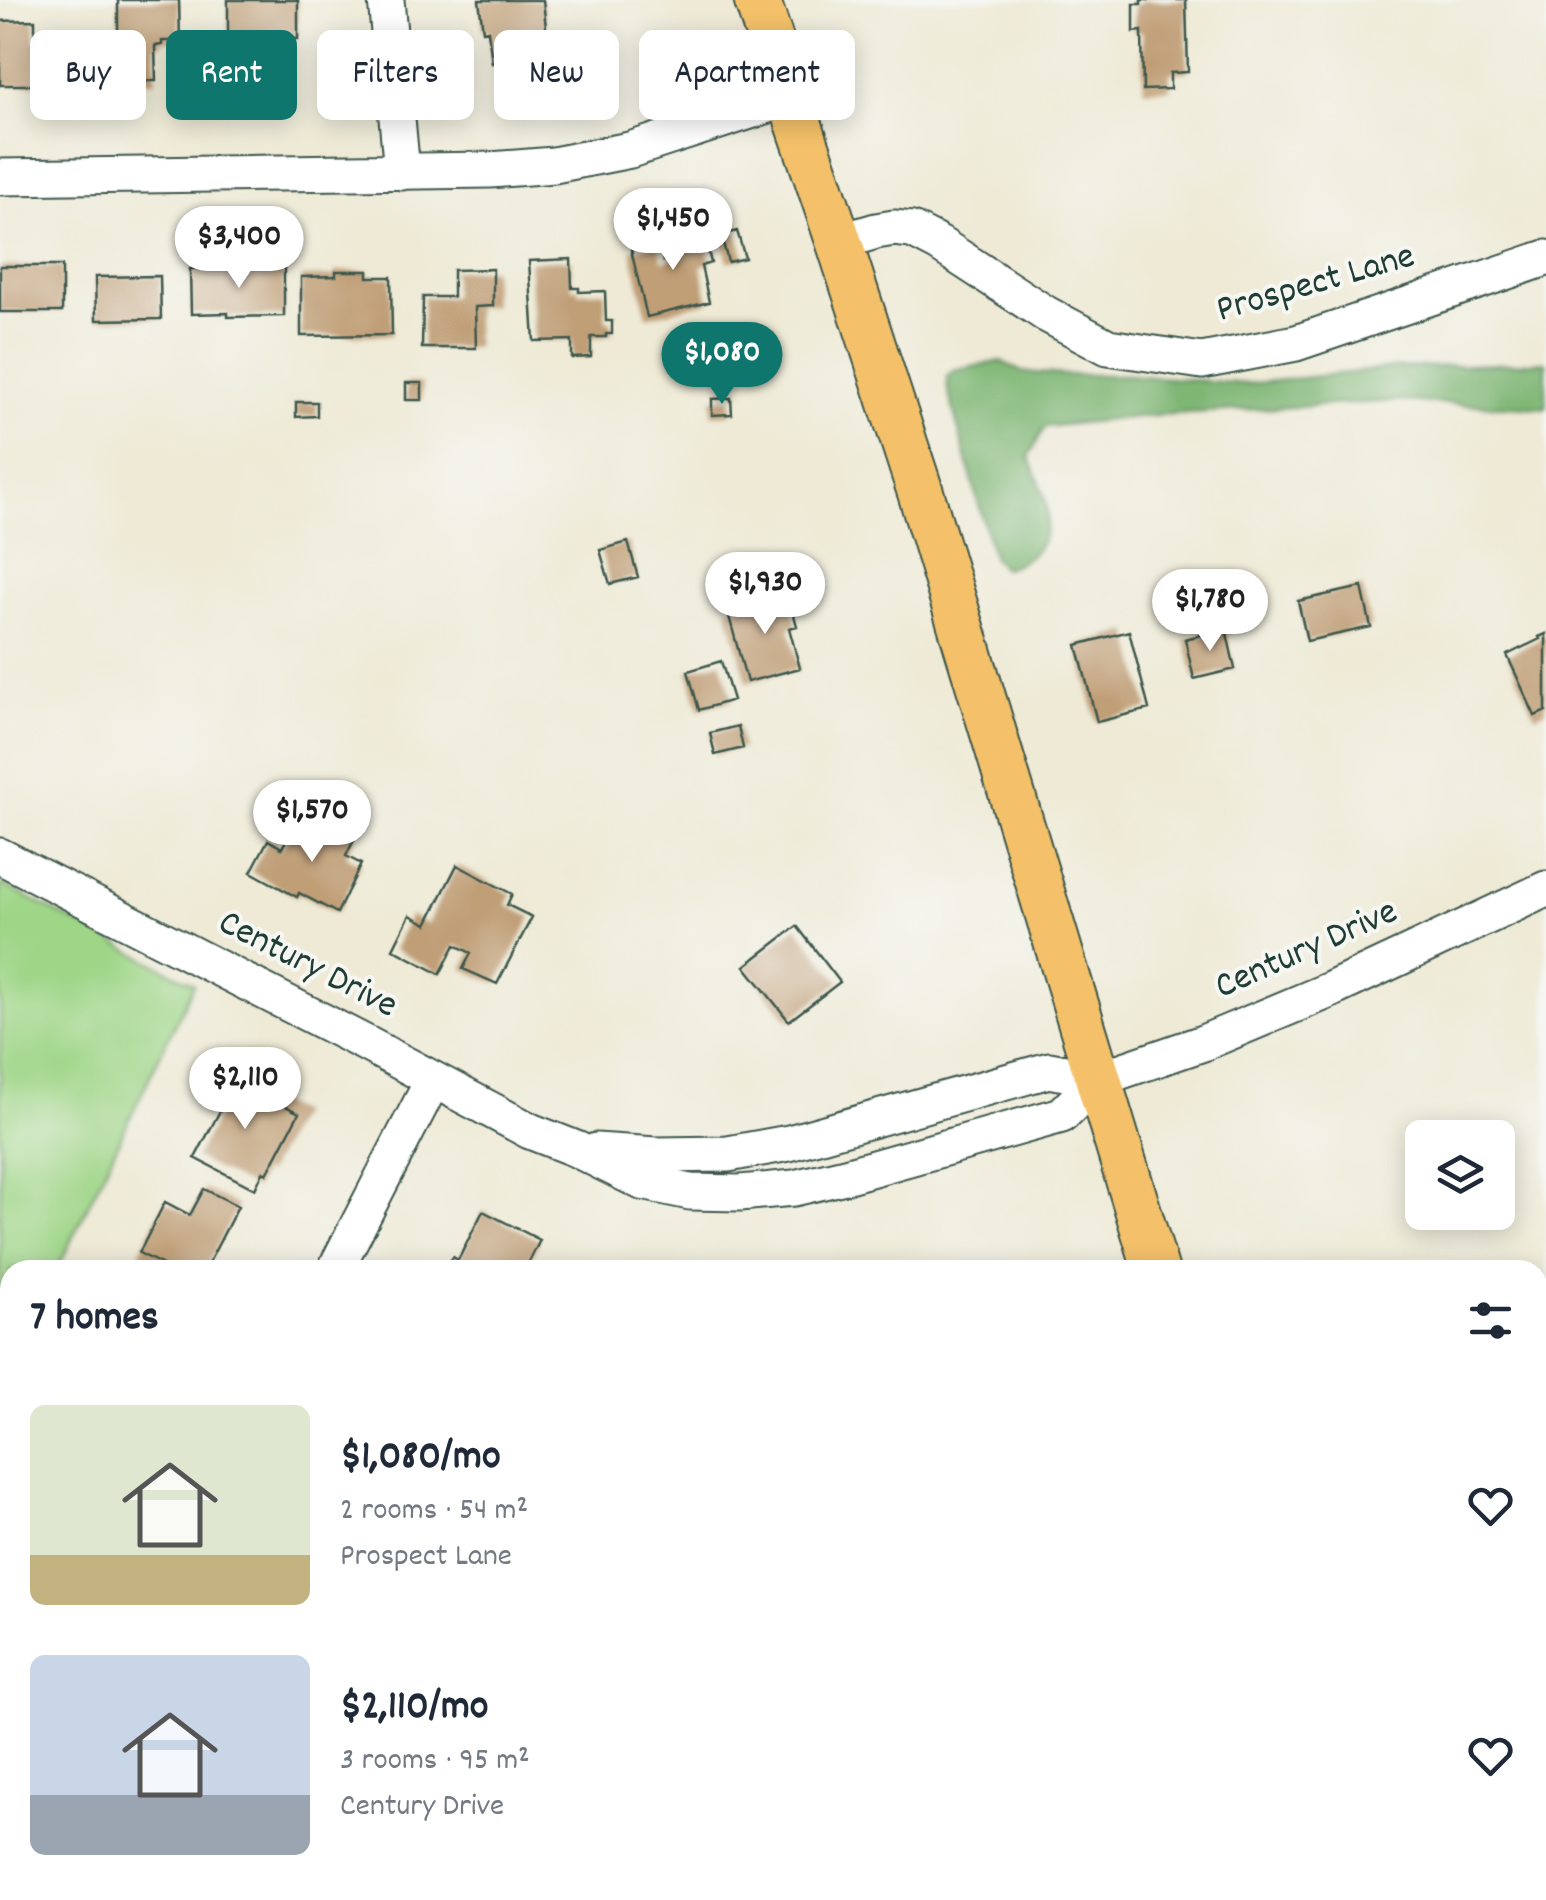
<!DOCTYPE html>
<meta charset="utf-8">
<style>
:root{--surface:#fff;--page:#f6f6f7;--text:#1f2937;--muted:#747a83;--accent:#0f766e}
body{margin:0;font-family:Dekko,sans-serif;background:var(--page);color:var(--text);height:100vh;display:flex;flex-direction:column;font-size:38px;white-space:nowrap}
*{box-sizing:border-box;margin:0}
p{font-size:32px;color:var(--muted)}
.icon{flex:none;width:55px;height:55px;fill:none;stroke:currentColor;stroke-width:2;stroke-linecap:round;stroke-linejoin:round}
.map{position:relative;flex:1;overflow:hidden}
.details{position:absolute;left:0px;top:1260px;width:1548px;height:640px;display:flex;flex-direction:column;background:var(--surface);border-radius:30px 30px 0 0;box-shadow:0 5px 25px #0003}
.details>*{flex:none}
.hud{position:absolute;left:30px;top:30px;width:1000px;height:90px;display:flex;gap:20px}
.buttons{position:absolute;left:1405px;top:1120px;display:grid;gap:20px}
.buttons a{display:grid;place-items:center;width:110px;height:110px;border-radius:15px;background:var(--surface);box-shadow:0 5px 25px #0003;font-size:50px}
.price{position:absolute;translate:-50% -85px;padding:0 22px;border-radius:35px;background:#fff;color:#222;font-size:32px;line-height:65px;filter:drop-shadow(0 2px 5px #0008)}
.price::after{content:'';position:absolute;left:50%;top:60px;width:30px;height:22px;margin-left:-15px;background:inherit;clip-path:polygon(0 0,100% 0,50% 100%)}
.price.active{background:var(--accent);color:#fff}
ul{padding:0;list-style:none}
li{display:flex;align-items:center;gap:30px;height:250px;padding:0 30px}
li span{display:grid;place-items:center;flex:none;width:280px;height:200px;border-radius:15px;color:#555}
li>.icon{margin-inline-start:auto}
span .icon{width:120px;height:120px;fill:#fffc;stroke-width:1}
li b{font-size:42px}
h2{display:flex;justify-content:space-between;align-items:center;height:120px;padding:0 30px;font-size:42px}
.tag{padding:0 35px;border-radius:15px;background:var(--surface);box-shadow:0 5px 25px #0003;font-size:35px;line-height:90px}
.tag.active{background:var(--accent);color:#fff}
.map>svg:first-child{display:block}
.green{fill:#9ed586;stroke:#5e895d;stroke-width:2.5}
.forest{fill:#7eb673;stroke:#4e7a54;stroke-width:2.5}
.building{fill:#c09f77}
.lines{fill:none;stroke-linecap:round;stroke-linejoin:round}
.minor-casing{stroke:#3e574c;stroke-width:39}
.major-casing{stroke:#3e574c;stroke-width:49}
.minor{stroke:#fff;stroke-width:35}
.major{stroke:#f4c16a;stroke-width:45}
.labels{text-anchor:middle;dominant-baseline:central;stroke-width:8;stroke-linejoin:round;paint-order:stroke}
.street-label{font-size:38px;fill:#1f3d34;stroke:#f6f6f2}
</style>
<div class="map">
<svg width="1546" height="1900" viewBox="0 0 1546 1900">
<rect width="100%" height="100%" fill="#f6f6f2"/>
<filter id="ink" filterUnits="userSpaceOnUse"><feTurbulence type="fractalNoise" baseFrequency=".01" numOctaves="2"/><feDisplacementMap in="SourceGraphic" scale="20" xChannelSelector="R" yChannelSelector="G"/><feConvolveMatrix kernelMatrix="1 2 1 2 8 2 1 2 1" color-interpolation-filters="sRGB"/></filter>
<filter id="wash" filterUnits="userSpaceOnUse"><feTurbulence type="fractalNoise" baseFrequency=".0048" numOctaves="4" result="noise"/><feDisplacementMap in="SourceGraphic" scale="40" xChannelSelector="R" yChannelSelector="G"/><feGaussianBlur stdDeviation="2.25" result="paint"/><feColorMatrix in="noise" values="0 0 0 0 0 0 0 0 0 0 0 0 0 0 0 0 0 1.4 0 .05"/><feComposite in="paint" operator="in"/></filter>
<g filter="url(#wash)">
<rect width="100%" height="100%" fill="#eeead6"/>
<path class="green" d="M 0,883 L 194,984 L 57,1270 L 10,1270 L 10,1339 L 0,1345 Z"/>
<path class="forest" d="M 1001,361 L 1022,372 L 1066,375 L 1130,375 L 1247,384 L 1393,368 L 1546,362 L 1546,408 L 1398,401 L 1154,415 L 1045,427 L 1029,456 C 1035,473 1046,493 1047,510 C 1050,543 1032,561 1003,568 L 993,558 L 948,390 L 947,378 L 953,371 Z
M 1538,1864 L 1546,1864 L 1546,1900 L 1401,1900 L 1399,1890 L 1538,1890 Z"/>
<g id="blocks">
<path class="building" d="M 118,0 L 179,0 L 180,41 L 162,41 L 162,45 L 155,46 L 156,81 L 111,81 L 111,35 L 118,34 Z
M 228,0 L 298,0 L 298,39 L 274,39 L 274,44 L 268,45 L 269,79 L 225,79 L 224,34 L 228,34 Z
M 479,0 L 543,0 L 549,56 L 492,63 L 488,30 L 483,31 Z
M 1141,0 L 1186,0 L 1188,72 L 1170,73 L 1170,89 L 1143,90 L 1142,31 L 1134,32 L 1134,4 L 1141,4 Z
M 35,20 L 35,40 L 65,39 L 66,85 L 0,85 L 0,21 Z
M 702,226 L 711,263 L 701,266 L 709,302 L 647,317 L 631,250 L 659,243 L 663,261 L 672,259 L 667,235 Z
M 737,231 L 745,258 L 728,262 L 721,235 Z
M 571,259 L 572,288 L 579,288 L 579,292 L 605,291 L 606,321 L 612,321 L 612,334 L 606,334 L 606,337 L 591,337 L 591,357 L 572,358 L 572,340 L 534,341 L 529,261 Z
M 284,265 L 284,316 L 228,317 L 228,313 L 191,314 L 190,269 Z
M 0,266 L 62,266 L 62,312 L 0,312 Z
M 493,269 L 493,306 L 475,307 L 476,348 L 422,348 L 423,297 L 453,297 L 453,270 Z
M 336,271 L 368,271 L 368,277 L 391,277 L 392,335 L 301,336 L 301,277 L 336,276 Z
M 160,276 L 161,319 L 96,320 L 95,277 Z
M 406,383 L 422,383 L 422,400 L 406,400 Z
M 731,398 L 732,414 L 712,415 L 712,399 Z
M 296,402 L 317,402 L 317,416 L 296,417 Z
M 628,542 L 638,577 L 610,584 L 600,550 Z
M 1362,587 L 1371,627 L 1307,641 L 1298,601 Z
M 788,593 L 797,626 L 789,628 L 800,668 L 747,682 L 727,609 Z
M 1226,629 L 1235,669 L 1194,679 L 1185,639 Z
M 1129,631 L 1149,709 L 1097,722 L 1077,645 Z
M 1546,634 L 1546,711 L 1535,716 L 1507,655 L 1540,639 L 1539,637 Z
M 721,661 L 733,700 L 699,710 L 688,671 Z
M 738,726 L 743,748 L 715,755 L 710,733 Z
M 331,821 L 357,834 L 346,856 L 361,864 L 337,913 L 299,893 L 297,897 L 251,872 L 268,840 L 282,848 L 294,825 L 322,839 Z
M 457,865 L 512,894 L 507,905 L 532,917 L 497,984 L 463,969 L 471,953 L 455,945 L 440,974 L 393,949 L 410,915 L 427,924 Z
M 797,926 L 840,982 L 789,1021 L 745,966 Z
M 223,1074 L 299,1113 L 267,1174 L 263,1172 L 255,1189 L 195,1158 L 222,1107 L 209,1100 Z
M 204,1189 L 238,1206 L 205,1270 L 173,1270 L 139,1253 L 165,1202 L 190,1215 Z
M 483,1211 L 540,1240 L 525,1270 L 446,1270 L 453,1257 L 458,1260 Z
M 1538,1513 L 1546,1514 L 1546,1555 L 1538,1555 Z
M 1538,1573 L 1546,1574 L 1546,1629 L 1538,1628 Z
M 10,1758 L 10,1823 L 0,1823 L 0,1759 Z"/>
</g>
</g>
<g filter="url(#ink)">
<use href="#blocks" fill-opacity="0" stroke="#3e574c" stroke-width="2.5"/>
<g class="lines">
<defs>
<path id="minor" d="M 386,0 L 402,172
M 0,177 L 490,170 L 554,165 L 630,150 L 790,98
M 839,242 L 876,231 L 894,228 L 912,230 L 939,244 L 1046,314 L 1108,347 L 1202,361 L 1296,343 L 1546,258
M 0,856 L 365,1043 L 530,1131 L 576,1149 L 642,1182 L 690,1192 L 740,1193 L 794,1188 L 845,1176 L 1062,1115 L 1098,1079 L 1203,1043 L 1330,990 L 1546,889
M 596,1151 L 656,1155 L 728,1154 L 789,1143 L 1049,1070 L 1098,1079
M 335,1270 L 433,1080
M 0,1661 L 10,1661"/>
<path id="major" d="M 757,0 L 839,242 L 921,494 L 1156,1270
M 1337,1890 L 1340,1900"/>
</defs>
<use href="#minor" class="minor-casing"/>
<use href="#major" class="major-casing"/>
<use href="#minor" class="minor"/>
<use href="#major" class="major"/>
</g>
</g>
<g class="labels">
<g class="street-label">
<text transform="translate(1316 285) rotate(-16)">Prospect Lane</text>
<text transform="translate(1307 951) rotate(-24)">Century Drive</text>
<text transform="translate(307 966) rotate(27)">Century Drive</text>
</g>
</g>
</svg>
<div class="buttons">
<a><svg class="icon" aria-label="layers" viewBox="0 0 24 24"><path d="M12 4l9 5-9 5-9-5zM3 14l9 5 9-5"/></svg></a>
</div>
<b class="price" style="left:673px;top:273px">$1,450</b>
<b class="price" style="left:239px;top:291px">$3,400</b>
<b class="price active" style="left:722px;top:407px">$1,080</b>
<b class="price" style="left:765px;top:637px">$1,930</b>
<b class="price" style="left:1210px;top:654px">$1,780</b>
<b class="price" style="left:312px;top:865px">$1,570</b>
<b class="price" style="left:245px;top:1132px">$2,110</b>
<div class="hud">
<a class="tag">Buy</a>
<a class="tag active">Rent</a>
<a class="tag">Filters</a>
<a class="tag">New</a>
<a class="tag">Apartment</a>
</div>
<section class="details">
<h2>7 homes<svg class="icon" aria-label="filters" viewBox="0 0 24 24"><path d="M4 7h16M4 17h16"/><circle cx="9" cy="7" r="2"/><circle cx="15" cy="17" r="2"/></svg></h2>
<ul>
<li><span style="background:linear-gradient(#dfe7d0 75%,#c2b280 0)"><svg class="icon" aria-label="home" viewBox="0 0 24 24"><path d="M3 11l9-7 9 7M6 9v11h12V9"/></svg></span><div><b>$1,080/mo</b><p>2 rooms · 54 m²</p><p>Prospect Lane</p></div><svg class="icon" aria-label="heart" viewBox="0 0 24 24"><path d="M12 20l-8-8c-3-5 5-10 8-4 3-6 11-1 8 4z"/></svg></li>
<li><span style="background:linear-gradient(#c9d6e8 70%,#9aa5b1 0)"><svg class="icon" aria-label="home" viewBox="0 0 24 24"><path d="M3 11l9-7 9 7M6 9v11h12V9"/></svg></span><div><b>$2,110/mo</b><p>3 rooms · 95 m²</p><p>Century Drive</p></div><svg class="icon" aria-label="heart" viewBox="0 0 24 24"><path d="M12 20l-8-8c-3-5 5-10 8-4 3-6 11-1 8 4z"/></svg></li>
</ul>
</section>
</div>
